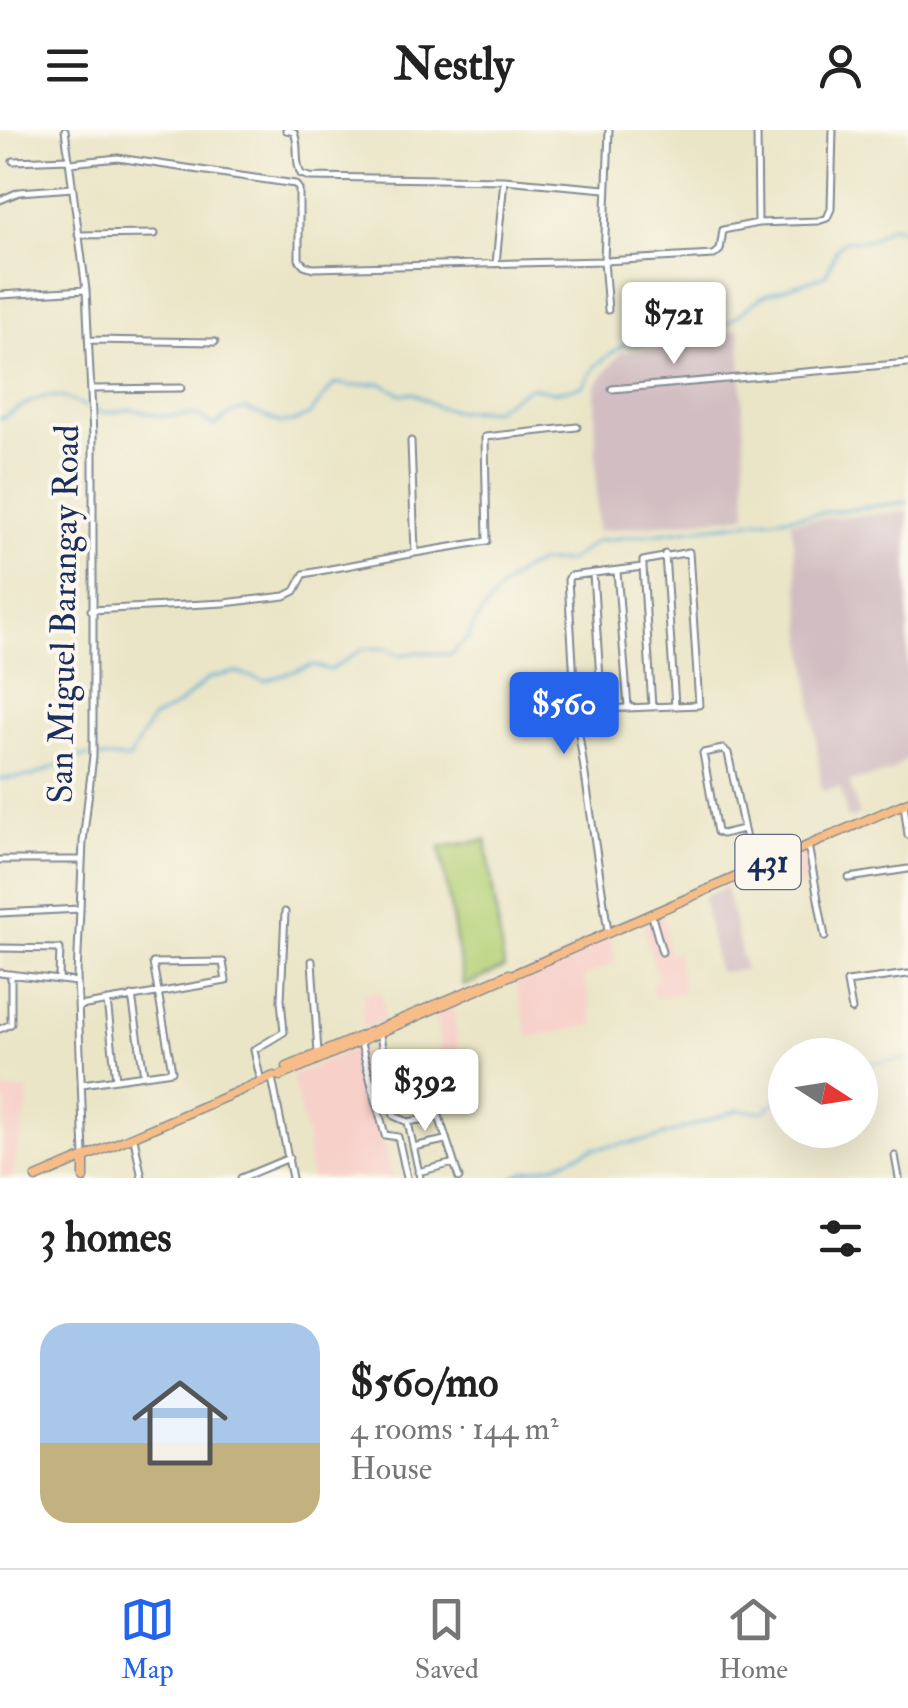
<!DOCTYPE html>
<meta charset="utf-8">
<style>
:root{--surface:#fff;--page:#f2f2f2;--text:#222;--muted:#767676;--line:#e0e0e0;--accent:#2563eb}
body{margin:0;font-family:"IM FELL Double Pica",serif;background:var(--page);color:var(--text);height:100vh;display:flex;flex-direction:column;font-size:38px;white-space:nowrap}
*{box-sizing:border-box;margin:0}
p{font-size:32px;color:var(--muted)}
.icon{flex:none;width:55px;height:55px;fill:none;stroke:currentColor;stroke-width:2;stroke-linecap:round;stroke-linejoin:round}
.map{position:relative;height:1048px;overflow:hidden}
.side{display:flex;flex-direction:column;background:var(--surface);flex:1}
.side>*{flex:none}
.needle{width:65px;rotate:102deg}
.tools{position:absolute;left:768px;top:908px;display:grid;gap:20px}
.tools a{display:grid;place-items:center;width:110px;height:110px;border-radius:50%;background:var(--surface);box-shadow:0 10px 40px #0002;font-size:50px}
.price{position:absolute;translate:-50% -85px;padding:0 22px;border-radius:10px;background:#fff;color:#222;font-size:32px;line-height:65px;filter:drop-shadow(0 2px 5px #0008)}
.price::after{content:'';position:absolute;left:50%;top:60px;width:30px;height:22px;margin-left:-15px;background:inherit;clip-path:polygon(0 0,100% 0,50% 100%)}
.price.current{background:var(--accent);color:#fff}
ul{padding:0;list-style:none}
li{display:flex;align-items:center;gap:30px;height:250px;padding:0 40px}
li span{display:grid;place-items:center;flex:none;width:280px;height:200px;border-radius:30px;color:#555}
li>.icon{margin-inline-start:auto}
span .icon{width:120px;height:120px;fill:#fffc;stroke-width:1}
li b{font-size:42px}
h2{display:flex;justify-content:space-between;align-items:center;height:120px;padding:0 40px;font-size:42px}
header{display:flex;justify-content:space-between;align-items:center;height:130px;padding:0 40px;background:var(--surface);font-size:45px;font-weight:700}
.tab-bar{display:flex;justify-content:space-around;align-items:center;height:140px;border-top:2px solid var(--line);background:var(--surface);font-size:28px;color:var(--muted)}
.tab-bar a{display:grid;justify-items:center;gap:5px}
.tab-bar .current{color:var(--accent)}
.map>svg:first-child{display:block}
.built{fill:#f7d0ca}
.industrial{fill:#d2bec2}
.green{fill:#b4d177;stroke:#68806a;stroke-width:2.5}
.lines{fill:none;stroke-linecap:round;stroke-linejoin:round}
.stream{stroke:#5cabd6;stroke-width:2.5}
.minor-casing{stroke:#828a92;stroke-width:9}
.major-casing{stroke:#828a92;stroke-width:11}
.minor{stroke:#fff;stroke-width:5}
.major{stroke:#f7bd88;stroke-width:8}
.labels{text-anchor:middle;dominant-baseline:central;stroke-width:8;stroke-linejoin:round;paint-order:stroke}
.shield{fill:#fbf7ec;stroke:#5e6b89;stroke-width:2.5}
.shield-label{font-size:32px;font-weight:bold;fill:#1b2f5e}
.street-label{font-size:35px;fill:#1b2f5e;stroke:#fbf7ec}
</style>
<header><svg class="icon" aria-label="menu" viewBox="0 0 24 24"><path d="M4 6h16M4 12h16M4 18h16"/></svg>Nestly<svg class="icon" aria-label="person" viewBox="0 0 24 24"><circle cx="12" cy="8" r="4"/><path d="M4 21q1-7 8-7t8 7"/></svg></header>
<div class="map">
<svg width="908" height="1048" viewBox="0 0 908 1048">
<rect width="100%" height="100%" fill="#fbf7ec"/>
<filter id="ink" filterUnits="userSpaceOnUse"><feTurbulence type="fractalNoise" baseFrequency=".01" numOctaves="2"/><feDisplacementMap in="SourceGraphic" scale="20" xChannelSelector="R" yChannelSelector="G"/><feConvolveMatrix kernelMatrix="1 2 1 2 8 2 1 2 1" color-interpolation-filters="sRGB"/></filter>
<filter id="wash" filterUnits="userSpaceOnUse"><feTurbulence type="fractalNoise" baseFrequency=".0048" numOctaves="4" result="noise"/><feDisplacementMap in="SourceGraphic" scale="40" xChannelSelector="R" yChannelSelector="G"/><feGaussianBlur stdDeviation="2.25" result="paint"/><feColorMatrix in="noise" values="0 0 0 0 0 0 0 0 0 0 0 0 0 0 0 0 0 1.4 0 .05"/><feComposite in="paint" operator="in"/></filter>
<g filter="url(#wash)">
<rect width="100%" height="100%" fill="#eae5c6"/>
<path class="built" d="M 809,721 L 814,750 L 789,760 L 783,732 Z
M 664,783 L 668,824 L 677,823 L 684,862 L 654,868 L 651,852 L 658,851 L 642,794 Z
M 611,807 L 616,832 L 584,847 L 595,895 L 529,907 L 514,849 Z
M 382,862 L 385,890 L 364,899 L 361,877 L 364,876 L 363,863 Z
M 453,876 L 459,920 L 441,924 L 435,884 Z
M 360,915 L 393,1048 L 311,1048 L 307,1009 L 292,946 Z
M 0,959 L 30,961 L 12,1048 L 0,1048 L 6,971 L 0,971 Z"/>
<path class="industrial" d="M 740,199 L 747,385 L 597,401 L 595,256 L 621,222 L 669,218 Z
M 908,381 L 908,627 L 891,642 L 849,652 L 859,685 L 848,689 L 840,658 L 822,661 L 791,391 Z
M 726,757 L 745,840 L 718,842 L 703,767 Z"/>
<path class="green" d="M 486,710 L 504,838 L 464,856 L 440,717 Z"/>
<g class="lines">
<path class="stream" d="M 95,280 L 107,283 L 132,279 L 161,286 L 197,285 L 214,296 L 232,283 L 246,279 L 281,293 L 293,292 L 310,284 L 335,253 L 352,256 L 381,253 L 401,264 L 413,263 L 438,277 L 458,281 L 493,280 L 530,257 L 553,262 L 583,256 L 596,235 L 623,215 L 663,215 L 728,193 L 763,166 L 826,145 L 836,119 L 844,111 C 874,109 865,114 891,96 L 908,100
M 0,289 C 37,268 48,256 88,278
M 97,627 L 129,629 L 151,590 L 178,575 L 209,548 L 236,542 L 265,551 L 313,535 L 330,540 L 363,519 L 386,518 L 400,525 L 419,522 L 450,525 L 469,507 L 474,494 L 500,459 L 521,441 L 539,433 L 569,431 L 596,411 L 908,372
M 0,649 L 33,646 L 75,628 L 89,626
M 860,934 L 908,929
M 513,1048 L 524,1041 L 552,1036 L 592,1019 L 653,1009 L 738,980 L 764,982 L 785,962"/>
</g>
</g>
<g filter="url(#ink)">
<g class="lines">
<defs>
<path id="minor" d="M 65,0 L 86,160 L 93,306 L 93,626 L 83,712 L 77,846 L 84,1026
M 286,0 L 294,2 C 300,16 294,31 301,44 L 310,47 L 504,50 L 605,59
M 13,31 L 69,29
M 70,33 L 118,28 L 295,54 L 299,59 L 299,129 L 304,135 L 313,138 L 604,131 L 714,125 L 720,120 L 723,100 L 758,93 L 757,0
M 0,70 L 19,62 L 73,58
M 758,93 L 818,91 L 827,88 L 831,79 L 833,0
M 78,105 L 155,104
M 496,134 L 504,50
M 0,165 L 86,160
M 608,180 L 604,131 L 609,0
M 90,210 L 215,212
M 91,259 L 181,258
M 612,259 L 908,233
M 415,423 L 487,411 L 485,307 L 577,297
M 665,424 L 675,576
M 643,437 L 652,577
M 617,441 L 628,577
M 593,444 L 602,578
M 91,480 L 224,473 L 285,466 L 295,461 L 304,444 L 415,423 L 411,311
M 578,580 L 699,575 L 689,422 L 643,431 L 643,437 L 570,446 L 568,450 L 576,584 L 608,801
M 904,674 L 908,705
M 743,699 L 722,704 L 717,702 L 703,623 L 723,619 L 728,623 L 752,738
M 808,715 L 825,807
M 0,730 L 82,730
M 849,748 L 908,739
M 0,783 L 80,779
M 651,783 L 662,822
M 0,818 L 60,819 L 59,848
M 312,831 L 318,923
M 0,843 L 77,852
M 132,866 L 144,945
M 107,871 L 116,949
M 80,876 L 226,851 L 223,832 L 153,833 L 172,941 L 82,954
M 852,880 L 847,852 L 908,844
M 0,899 L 11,894 L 11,844
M 379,901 L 388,947
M 360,910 L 385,1005 L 398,1007 L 407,1048
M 272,948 L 292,1048
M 385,950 L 394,986 L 408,992 L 420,1048
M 261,952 L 254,920 L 284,902 L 281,870 L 285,782
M 376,953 L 418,940 L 425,943 L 459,1048
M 391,972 L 430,963
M 408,992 L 437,987
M 134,1008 L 142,1048
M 413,1017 L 445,1010
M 895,1026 L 899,1048
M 418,1042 L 454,1033
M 241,1048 L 289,1028"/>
<path id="major" d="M 287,937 L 509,844
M 280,946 L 908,672
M 84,1029 L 84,1048
M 36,1048 L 274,946"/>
</defs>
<use href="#minor" class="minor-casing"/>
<use href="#major" class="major-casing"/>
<use href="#minor" class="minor"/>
<use href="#major" class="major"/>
</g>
</g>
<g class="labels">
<rect class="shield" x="735.5" y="705" width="65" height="54" rx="8"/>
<g class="shield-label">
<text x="768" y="732">431</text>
</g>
<g class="street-label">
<text transform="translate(64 484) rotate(-89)">San Miguel Barangay Road</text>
</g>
</g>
</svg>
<div class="tools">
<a><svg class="needle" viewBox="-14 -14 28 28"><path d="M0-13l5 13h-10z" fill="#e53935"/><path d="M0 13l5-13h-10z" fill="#767676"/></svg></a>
</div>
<b class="price" style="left:674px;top:237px">$721</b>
<b class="price current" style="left:564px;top:627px">$560</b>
<b class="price" style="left:425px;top:1004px">$392</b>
</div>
<section class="side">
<h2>3 homes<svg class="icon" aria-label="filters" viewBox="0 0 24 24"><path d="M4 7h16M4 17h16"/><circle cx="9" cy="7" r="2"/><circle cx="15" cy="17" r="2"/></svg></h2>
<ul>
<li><span style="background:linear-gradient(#a9c7e8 60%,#c2b280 0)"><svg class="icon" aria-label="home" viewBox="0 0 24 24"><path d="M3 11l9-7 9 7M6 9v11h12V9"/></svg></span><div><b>$560/mo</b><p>4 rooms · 144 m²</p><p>House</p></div></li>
</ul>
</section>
<nav class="tab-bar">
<a class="current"><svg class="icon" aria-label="map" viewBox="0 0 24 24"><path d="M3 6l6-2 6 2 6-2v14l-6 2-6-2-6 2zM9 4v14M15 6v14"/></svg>Map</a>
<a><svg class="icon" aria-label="saved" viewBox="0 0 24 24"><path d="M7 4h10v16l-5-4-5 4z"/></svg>Saved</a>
<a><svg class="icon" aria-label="home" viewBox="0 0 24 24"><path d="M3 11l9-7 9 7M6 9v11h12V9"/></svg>Home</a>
</nav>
